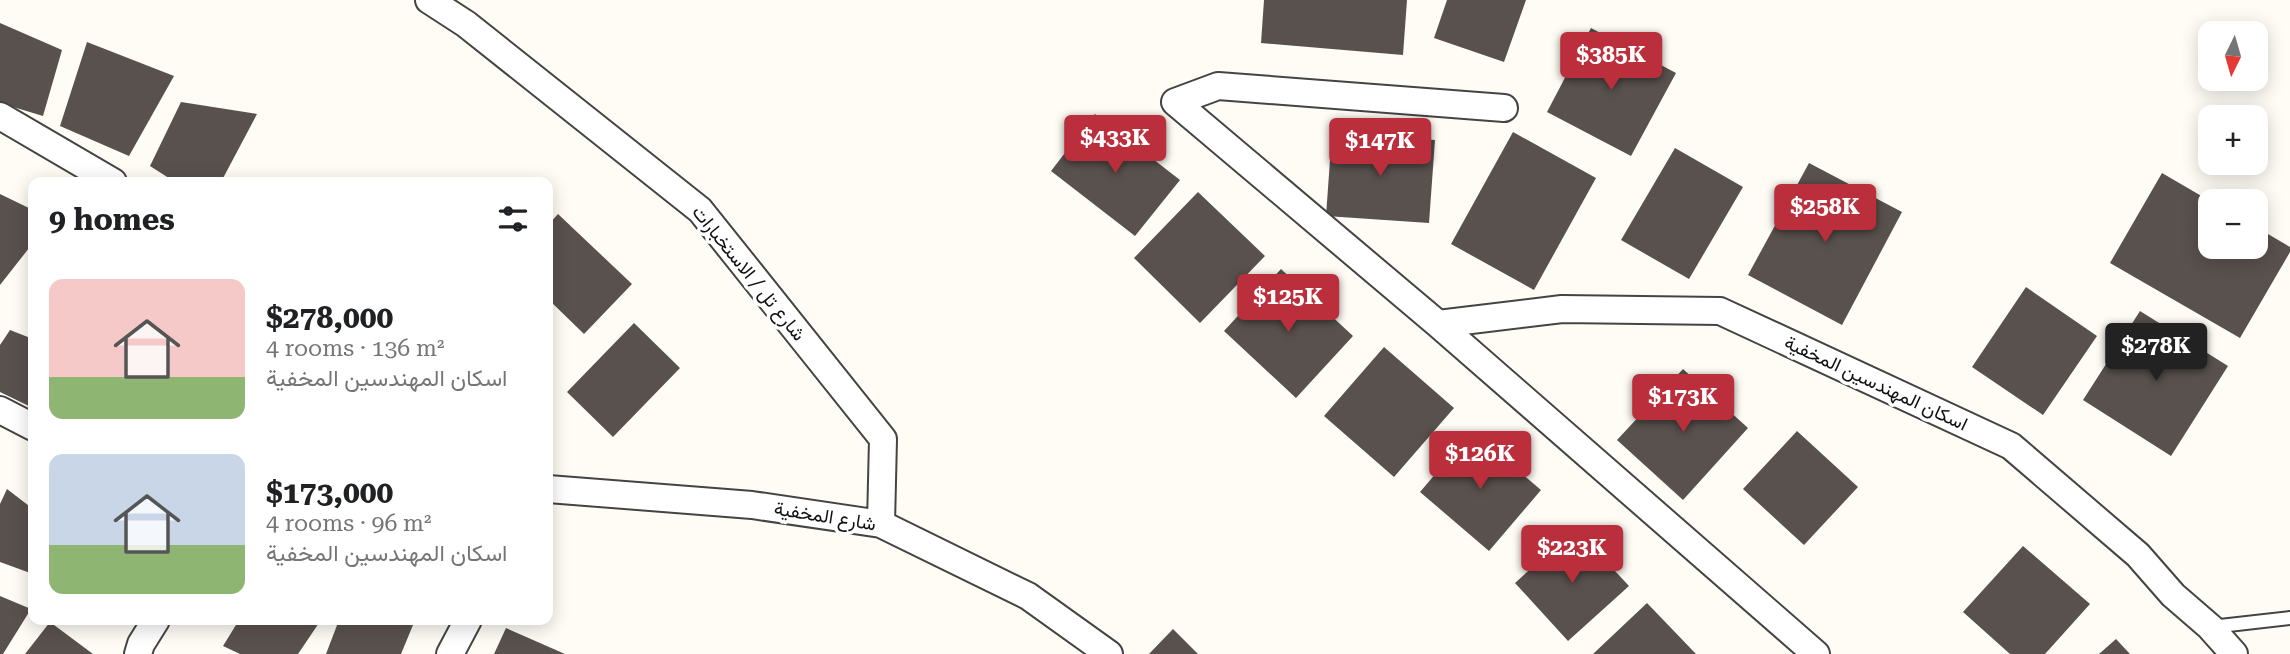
<!DOCTYPE html>
<meta charset="utf-8">
<style>
:root{--surface:#fff;--page:#f6f6f6;--text:#202124;--muted:#757577;--accent:#bb2f3d}
body{margin:0;font-family:"Roboto Serif",Vazirmatn,serif;background:var(--page);color:var(--text);height:100vh;display:flex;flex-direction:column;font-size:26px;white-space:nowrap}
*{box-sizing:border-box;margin:0}
p{font-size:23px;color:var(--muted)}
.icon{flex:none;width:38px;height:38px;fill:none;stroke:currentColor;stroke-width:2;stroke-linecap:round;stroke-linejoin:round}
.map{position:relative;flex:1;overflow:hidden}
.panel{position:absolute;left:28px;top:177px;width:525px;height:448px;display:flex;flex-direction:column;background:var(--surface);border-radius:14px;box-shadow:0 4px 18px #0003}
.panel>*{flex:none}
.needle{width:46px;rotate:185deg}
.controls{position:absolute;left:2198px;top:21px;display:grid;gap:14px}
.controls a{display:grid;place-items:center;width:70px;height:70px;border-radius:14px;background:var(--surface);box-shadow:0 4px 18px #0003;font-size:35px}
.price{position:absolute;translate:-50% -60px;padding:0 16px;border-radius:7px;background:var(--accent);color:#fff;font-size:23px;line-height:46px;filter:drop-shadow(0 2px 4px #0008)}
.price::after{content:'';position:absolute;left:50%;top:42px;width:21px;height:16px;margin-left:-10px;background:inherit;clip-path:polygon(0 0,100% 0,50% 100%)}
.price.on{background:#222;color:#fff}
ul{padding:0;list-style:none}
li{display:flex;align-items:center;gap:21px;height:175px;padding:0 21px}
li span{display:grid;place-items:center;flex:none;width:196px;height:140px;border-radius:14px;color:#555}
li>.icon{margin-inline-start:auto}
span .icon{width:84px;height:84px;fill:#fffc;stroke-width:1}
li b{font-size:30px}
h2{display:flex;justify-content:space-between;align-items:center;height:84px;padding:0 21px;font-size:30px}
.map>svg:first-child{display:block}
.building{fill:#59514d}
.lines{fill:none;stroke-linecap:round;stroke-linejoin:round}
.service-casing{stroke:#444;stroke-width:16}
.minor-casing{stroke:#444;stroke-width:30}
.service{stroke:#fff;stroke-width:12}
.minor{stroke:#fff;stroke-width:26}
.labels{text-anchor:middle;dominant-baseline:central;stroke-width:7;stroke-linejoin:round;paint-order:stroke}
.street-label{font-size:19px;fill:#111;stroke:#fff}
</style>
<div class="map">
<svg width="2290" height="654" viewBox="0 0 2290 654">
<rect width="100%" height="100%" fill="#fefcf5"/>
<path class="building" d="M 1264,0 L 1407,0 L 1403,55 L 1261,43 Z
M 1447,0 L 1526,0 L 1504,62 L 1434,38 Z
M 0,23 L 62,50 L 43,116 L 0,103 Z
M 1591,28 L 1676,73 L 1631,156 L 1547,112 Z
M 87,42 L 174,76 L 129,156 L 60,126 Z
M 181,102 L 257,114 L 221,182 L 175,182 L 150,166 Z
M 1095,114 L 1180,180 L 1135,236 L 1051,171 Z
M 1332,132 L 1435,140 L 1429,223 L 1326,216 Z
M 1513,132 L 1596,178 L 1534,290 L 1451,244 Z
M 1675,148 L 1743,187 L 1689,279 L 1621,240 Z
M 1809,163 L 1902,212 L 1842,325 L 1748,275 Z
M 2162,173 L 2210,201 L 2210,247 L 2256,247 L 2256,227 L 2290,247 L 2290,252 L 2240,338 L 2110,263 Z
M 1198,192 L 1265,256 L 1200,323 L 1134,258 Z
M 0,194 L 33,210 L 33,243 L 0,285 Z
M 558,214 L 632,284 L 584,334 L 548,299 L 548,225 Z
M 1281,269 L 1353,336 L 1296,398 L 1224,331 Z
M 2026,287 L 2097,336 L 2043,415 L 1972,367 Z
M 2140,311 L 2228,366 L 2171,456 L 2083,400 Z
M 634,323 L 680,368 L 613,437 L 567,392 Z
M 10,330 L 33,339 L 33,408 L 0,392 L 0,345 Z
M 1384,347 L 1454,408 L 1394,477 L 1324,416 Z
M 1683,369 L 1748,428 L 1683,500 L 1617,440 Z
M 1472,431 L 1541,490 L 1489,551 L 1420,492 Z
M 1797,431 L 1858,487 L 1804,545 L 1743,489 Z
M 7,489 L 33,509 L 33,574 L 0,562 L 0,504 Z
M 1575,528 L 1629,586 L 1568,641 L 1515,583 Z
M 2023,546 L 2090,604 L 2045,654 L 2010,654 L 1963,612 Z
M 0,596 L 31,609 L 3,654 L 0,654 Z
M 1647,603 L 1696,654 L 1593,654 Z
M 239,620 L 321,620 L 298,654 L 240,654 L 223,646 Z
M 339,620 L 399,620 L 413,625 L 401,654 L 326,654 Z
M 50,622 L 93,654 L 25,654 Z
M 506,628 L 565,654 L 494,654 Z
M 1173,629 L 1198,654 L 1149,654 Z
M 2116,639 L 2130,654 L 2099,654 Z"/>
<g class="lines">
<defs>
<path id="service" d="M 2211,627 L 2290,618"/>
<path id="minor" d="M 429,0 L 466,24 L 700,210 L 883,439 L 881,524
M 1504,108 L 1218,86 L 1175,102 L 1438,324 L 1816,654
M 0,116 L 113,182
M 1438,324 L 1562,309 L 1720,311 L 2011,446 L 2138,555 L 2173,595 L 2210,627 L 2234,654
M 0,410 L 33,427
M 548,489 L 752,505 L 881,524 L 1028,596 L 1109,654
M 138,654 L 141,644 L 156,620
M 450,654 L 468,620"/>
</defs>
<use href="#service" class="service-casing"/>
<use href="#minor" class="minor-casing"/>
<use href="#service" class="service"/>
<use href="#minor" class="minor"/>
</g>
<g class="labels">
<g class="street-label">
<text transform="translate(749 273) rotate(51)">شارع تل / الاستخبارات</text>
<text transform="translate(1876 383) rotate(25)">اسكان المهندسين المخفية</text>
<text transform="translate(825 516) rotate(9)">شارع المخفية</text>
</g>
</g>
</svg>
<div class="controls">
<a><svg class="needle" viewBox="-14 -14 28 28"><path d="M0-13l5 13h-10z" fill="#e53935"/><path d="M0 13l5-13h-10z" fill="#757577"/></svg></a>
<a>+</a>
<a>−</a>
</div>
<b class="price" style="left:1611px;top:92px">$385K</b>
<b class="price" style="left:1115px;top:175px">$433K</b>
<b class="price" style="left:1380px;top:178px">$147K</b>
<b class="price" style="left:1825px;top:244px">$258K</b>
<b class="price" style="left:1288px;top:334px">$125K</b>
<b class="price on" style="left:2156px;top:383px">$278K</b>
<b class="price" style="left:1683px;top:434px">$173K</b>
<b class="price" style="left:1480px;top:491px">$126K</b>
<b class="price" style="left:1572px;top:585px">$223K</b>
<section class="panel">
<h2>9 homes<svg class="icon" aria-label="filters" viewBox="0 0 24 24"><path d="M4 7h16M4 17h16"/><circle cx="9" cy="7" r="2"/><circle cx="15" cy="17" r="2"/></svg></h2>
<ul>
<li><span style="background:linear-gradient(#f6c9c9 70%,#8fb573 0)"><svg class="icon" aria-label="home" viewBox="0 0 24 24"><path d="M3 11l9-7 9 7M6 9v11h12V9"/></svg></span><div><b>$278,000</b><p>4 rooms · 136 m²</p><p>اسكان المهندسين المخفية</p></div></li>
<li><span style="background:linear-gradient(#c9d6e8 65%,#8fb573 0)"><svg class="icon" aria-label="home" viewBox="0 0 24 24"><path d="M3 11l9-7 9 7M6 9v11h12V9"/></svg></span><div><b>$173,000</b><p>4 rooms · 96 m²</p><p>اسكان المهندسين المخفية</p></div></li>
</ul>
</section>
</div>
